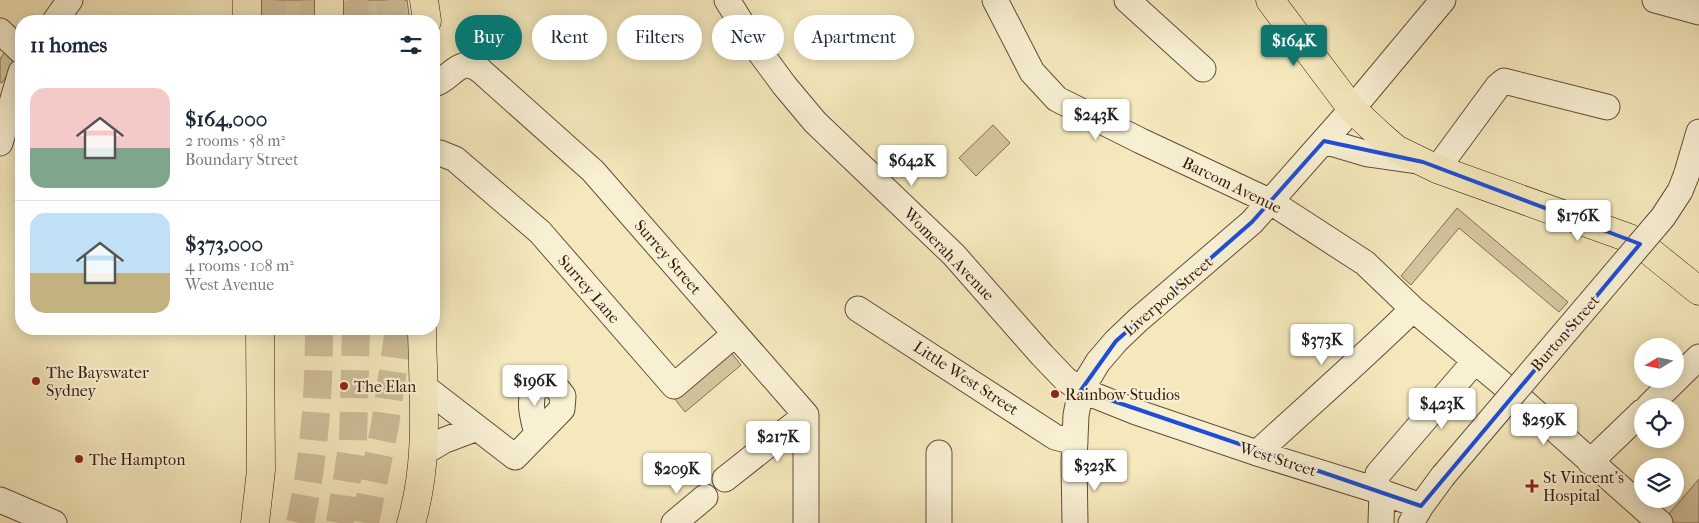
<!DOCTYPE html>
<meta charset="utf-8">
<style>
:root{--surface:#fff;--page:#f2f2f3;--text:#1f2937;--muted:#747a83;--line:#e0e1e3;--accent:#0f766e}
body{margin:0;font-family:"IM FELL French Canon",serif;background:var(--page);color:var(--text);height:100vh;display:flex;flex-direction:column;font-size:19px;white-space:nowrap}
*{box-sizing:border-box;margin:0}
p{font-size:16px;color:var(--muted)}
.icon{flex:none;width:28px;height:28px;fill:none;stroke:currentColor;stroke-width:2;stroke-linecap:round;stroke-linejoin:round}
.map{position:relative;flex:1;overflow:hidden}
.side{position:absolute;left:15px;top:15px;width:425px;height:320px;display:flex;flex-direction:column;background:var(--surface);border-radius:20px;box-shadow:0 2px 12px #0003}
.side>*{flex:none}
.banner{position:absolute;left:455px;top:15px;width:475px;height:45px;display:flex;gap:10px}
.needle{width:32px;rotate:260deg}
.fabs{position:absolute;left:1634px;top:338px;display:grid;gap:10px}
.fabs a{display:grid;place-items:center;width:50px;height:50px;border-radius:50%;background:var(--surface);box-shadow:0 2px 12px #0003;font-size:25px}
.price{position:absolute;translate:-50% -42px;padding:0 11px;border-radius:5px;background:#fff;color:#222;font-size:16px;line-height:32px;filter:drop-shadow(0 1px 2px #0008)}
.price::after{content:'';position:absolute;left:50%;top:30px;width:15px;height:11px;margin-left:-8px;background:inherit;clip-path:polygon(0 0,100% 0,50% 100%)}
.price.active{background:var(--accent);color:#fff}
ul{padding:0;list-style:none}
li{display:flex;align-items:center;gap:15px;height:125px;padding:0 15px}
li+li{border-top:1px solid var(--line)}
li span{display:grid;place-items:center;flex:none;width:140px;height:100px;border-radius:15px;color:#555}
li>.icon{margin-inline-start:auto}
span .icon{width:60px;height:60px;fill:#fffc;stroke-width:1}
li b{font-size:21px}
h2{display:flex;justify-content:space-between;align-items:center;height:60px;padding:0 15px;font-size:21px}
.pill{padding:0 18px;border-radius:22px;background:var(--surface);box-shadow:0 2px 12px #0003;font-size:18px;line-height:45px}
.pill.active{background:var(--accent);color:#fff}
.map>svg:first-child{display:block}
.green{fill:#d4c59e;stroke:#846e56}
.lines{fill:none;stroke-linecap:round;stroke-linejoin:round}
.major-tunnel{stroke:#cebe99;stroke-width:28;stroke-dasharray:28 14;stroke-linecap:butt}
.highway-tunnel{stroke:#cebe99;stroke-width:28;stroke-dasharray:28 14;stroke-linecap:butt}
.minor-casing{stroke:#654c39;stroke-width:27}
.major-casing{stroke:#35180d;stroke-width:29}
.minor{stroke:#f8f0d3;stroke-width:25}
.major{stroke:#f4e8bc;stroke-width:28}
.minor-bridge-casing{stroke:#654c39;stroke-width:27;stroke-linecap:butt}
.minor-bridge{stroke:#f8f0d3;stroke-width:25}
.marked{fill:none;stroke:#1d4ed8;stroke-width:4;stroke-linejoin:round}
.poi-dot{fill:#8f2418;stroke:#f8f0d3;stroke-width:2}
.labels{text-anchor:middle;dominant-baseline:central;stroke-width:4.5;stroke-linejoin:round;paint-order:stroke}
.street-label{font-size:16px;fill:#35180d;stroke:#f8f0d3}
.poi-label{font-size:16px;fill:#35180d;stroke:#f8f0d3;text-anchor:start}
</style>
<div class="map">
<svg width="1699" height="523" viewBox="0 0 1699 523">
<rect width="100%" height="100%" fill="#f4e8bc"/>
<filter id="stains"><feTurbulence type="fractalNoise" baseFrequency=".004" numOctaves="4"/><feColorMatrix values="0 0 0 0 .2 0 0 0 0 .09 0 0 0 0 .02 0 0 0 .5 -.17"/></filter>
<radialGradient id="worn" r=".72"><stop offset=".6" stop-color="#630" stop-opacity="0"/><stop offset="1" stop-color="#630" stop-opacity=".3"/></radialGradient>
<path class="green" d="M 272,0 L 323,0 L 323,21 L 273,21 Z
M 351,0 L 407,0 L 410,21 L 348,21 Z
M 7,49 L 18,57 L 2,83 L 0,82 L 0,59 Z
M 993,125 L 1010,143 L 976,176 L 959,158 Z
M 1457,208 L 1568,302 L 1559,312 L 1459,228 L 1411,285 L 1401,276 Z
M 730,351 L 741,365 L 685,412 L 674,398 Z
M 1699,479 L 1699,523 L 1675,523 L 1667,516 Z"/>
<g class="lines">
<path class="major-tunnel" d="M 314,0 L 315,21
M 354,0 L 355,21
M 300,523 C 314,460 319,394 319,329
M 340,523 L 353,441 L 356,329"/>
<path class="highway-tunnel" d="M 390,0 L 393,21
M 270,21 L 272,0
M 365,523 L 385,425 L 399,329"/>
<defs>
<path id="minor" d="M 727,0 L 759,51 L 784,85 L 815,122 L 954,255 L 1042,355 L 1065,379 L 1081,390 L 1136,412 L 1257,453 L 1373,489 L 1421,506
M 995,0 L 1032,72 L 1057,99 L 1141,141 L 1271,202 L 1365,263 L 1413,309 L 1506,387
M 1127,0 L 1203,69
M 1655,0 L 1699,12
M 55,21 L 70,0
M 0,31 L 21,51
M 434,84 C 452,79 459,54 481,71 L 593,171 L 806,415 L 806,523
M 1324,141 L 1368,154 L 1417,161
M 0,143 L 21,72
M 434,153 L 440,153 L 455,159 L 540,232 L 674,386 L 735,334
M 1437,169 L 1498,86 L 1504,81 L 1607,107
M 1686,176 L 1699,132
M 858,309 L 1055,437 L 1075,442
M 423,386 L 515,457 L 562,409 L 563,396 L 555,386 L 546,379 L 536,383 C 528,402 532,414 537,434
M 1523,401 L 1660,523
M 1649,406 L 1699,357
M 423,453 L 445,440 L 477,428
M 1257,453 C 1309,405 1363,358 1413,309
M 1590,462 L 1642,412
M 1378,474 L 1475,361
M 725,479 L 806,415
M 0,500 L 54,523
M 674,523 L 705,497
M 939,523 L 939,453
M 1075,523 L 1074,462 L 1076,415 L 1081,390 L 1098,362 L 1116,341 L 1138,320 L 1252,222 L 1352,109 L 1443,0
M 1381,523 L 1382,491
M 1411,523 L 1421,506 L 1443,476"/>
<path id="major" d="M 247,0 L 247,21
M 329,0 L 329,21
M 424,0 L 427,21
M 1270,0 L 1352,109 L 1381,136 L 1396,149 L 1437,169 L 1629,238 L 1643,246 L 1699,291
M 255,523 L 261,470 L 260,329
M 411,523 C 430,461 423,393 422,329"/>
</defs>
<use href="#minor" class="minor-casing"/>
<use href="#major" class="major-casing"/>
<use href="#minor" class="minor"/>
<use href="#major" class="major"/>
<defs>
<path id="minor-bridge" d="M 1443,476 L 1663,217 L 1680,191 L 1686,176"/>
</defs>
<use href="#minor-bridge" class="minor-bridge-casing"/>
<use href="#minor-bridge" class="minor-bridge"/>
</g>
<path class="marked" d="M 1324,141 L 1423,162 L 1640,244 L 1421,506 L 1081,390 L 1116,341 L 1252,222 Z"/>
<g class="poi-dot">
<circle cx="36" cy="381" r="5"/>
<circle cx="344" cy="386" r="5"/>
<circle cx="1055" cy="394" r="5"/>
<circle cx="79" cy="459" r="5"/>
<path d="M1529.5 478.5h5v5h5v5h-5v5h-5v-5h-5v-5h5z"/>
</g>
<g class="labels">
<g class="street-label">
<text transform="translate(1232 185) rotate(26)">Barcom Avenue</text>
<text transform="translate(949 254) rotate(46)">Womerah Avenue</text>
<text transform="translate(668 257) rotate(49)">Surrey Street</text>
<text transform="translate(589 289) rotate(49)">Surrey Lane</text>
<text transform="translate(1168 296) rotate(-41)">Liverpool Street</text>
<text transform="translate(1565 333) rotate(-49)">Burton Street</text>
<text transform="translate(966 378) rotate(33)">Little West Street</text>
<text transform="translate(1278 459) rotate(18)">West Street</text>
</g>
<g class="poi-label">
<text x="46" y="372">The Bayswater<tspan x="46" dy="18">Sydney</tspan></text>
<text x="354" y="386">The Elan</text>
<text x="1065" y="394">Rainbow Studios</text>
<text x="89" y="459">The Hampton</text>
<text x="1543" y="477">St Vincent's<tspan x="1543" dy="18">Hospital</tspan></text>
</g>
</g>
<rect width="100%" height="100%" filter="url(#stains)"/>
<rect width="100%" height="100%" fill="url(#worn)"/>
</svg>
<div class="fabs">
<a><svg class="needle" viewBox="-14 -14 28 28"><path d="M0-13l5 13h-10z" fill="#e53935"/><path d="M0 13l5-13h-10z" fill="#747a83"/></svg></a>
<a><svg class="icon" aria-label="locate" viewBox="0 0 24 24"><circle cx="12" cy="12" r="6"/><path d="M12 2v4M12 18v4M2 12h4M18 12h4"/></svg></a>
<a><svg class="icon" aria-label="layers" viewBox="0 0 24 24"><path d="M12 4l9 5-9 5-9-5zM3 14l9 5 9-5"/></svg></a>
</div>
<b class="price active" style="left:1294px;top:67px">$164K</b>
<b class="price" style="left:1096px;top:141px">$243K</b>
<b class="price" style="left:912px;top:187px">$642K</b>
<b class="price" style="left:1578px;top:242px">$176K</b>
<b class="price" style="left:1322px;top:366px">$373K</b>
<b class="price" style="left:535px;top:407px">$196K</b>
<b class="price" style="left:1442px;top:430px">$423K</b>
<b class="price" style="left:1544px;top:446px">$259K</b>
<b class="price" style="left:778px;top:463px">$217K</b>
<b class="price" style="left:1095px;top:492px">$323K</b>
<b class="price" style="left:677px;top:495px">$209K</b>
<div class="banner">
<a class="pill active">Buy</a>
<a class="pill">Rent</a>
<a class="pill">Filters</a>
<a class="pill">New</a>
<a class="pill">Apartment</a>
</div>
<section class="side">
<h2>11 homes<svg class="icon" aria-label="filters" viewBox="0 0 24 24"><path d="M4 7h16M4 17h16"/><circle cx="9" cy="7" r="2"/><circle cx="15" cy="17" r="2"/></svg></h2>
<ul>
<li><span style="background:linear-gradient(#f6c9c9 60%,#7fa58c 0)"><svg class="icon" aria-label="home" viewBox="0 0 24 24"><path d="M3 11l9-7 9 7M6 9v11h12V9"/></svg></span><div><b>$164,000</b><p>2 rooms · 58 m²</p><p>Boundary Street</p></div></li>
<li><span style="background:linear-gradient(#bfe0f5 60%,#c2b280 0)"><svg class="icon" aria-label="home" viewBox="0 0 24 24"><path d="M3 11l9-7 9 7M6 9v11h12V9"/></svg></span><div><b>$373,000</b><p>4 rooms · 108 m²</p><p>West Avenue</p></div></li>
</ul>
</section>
</div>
